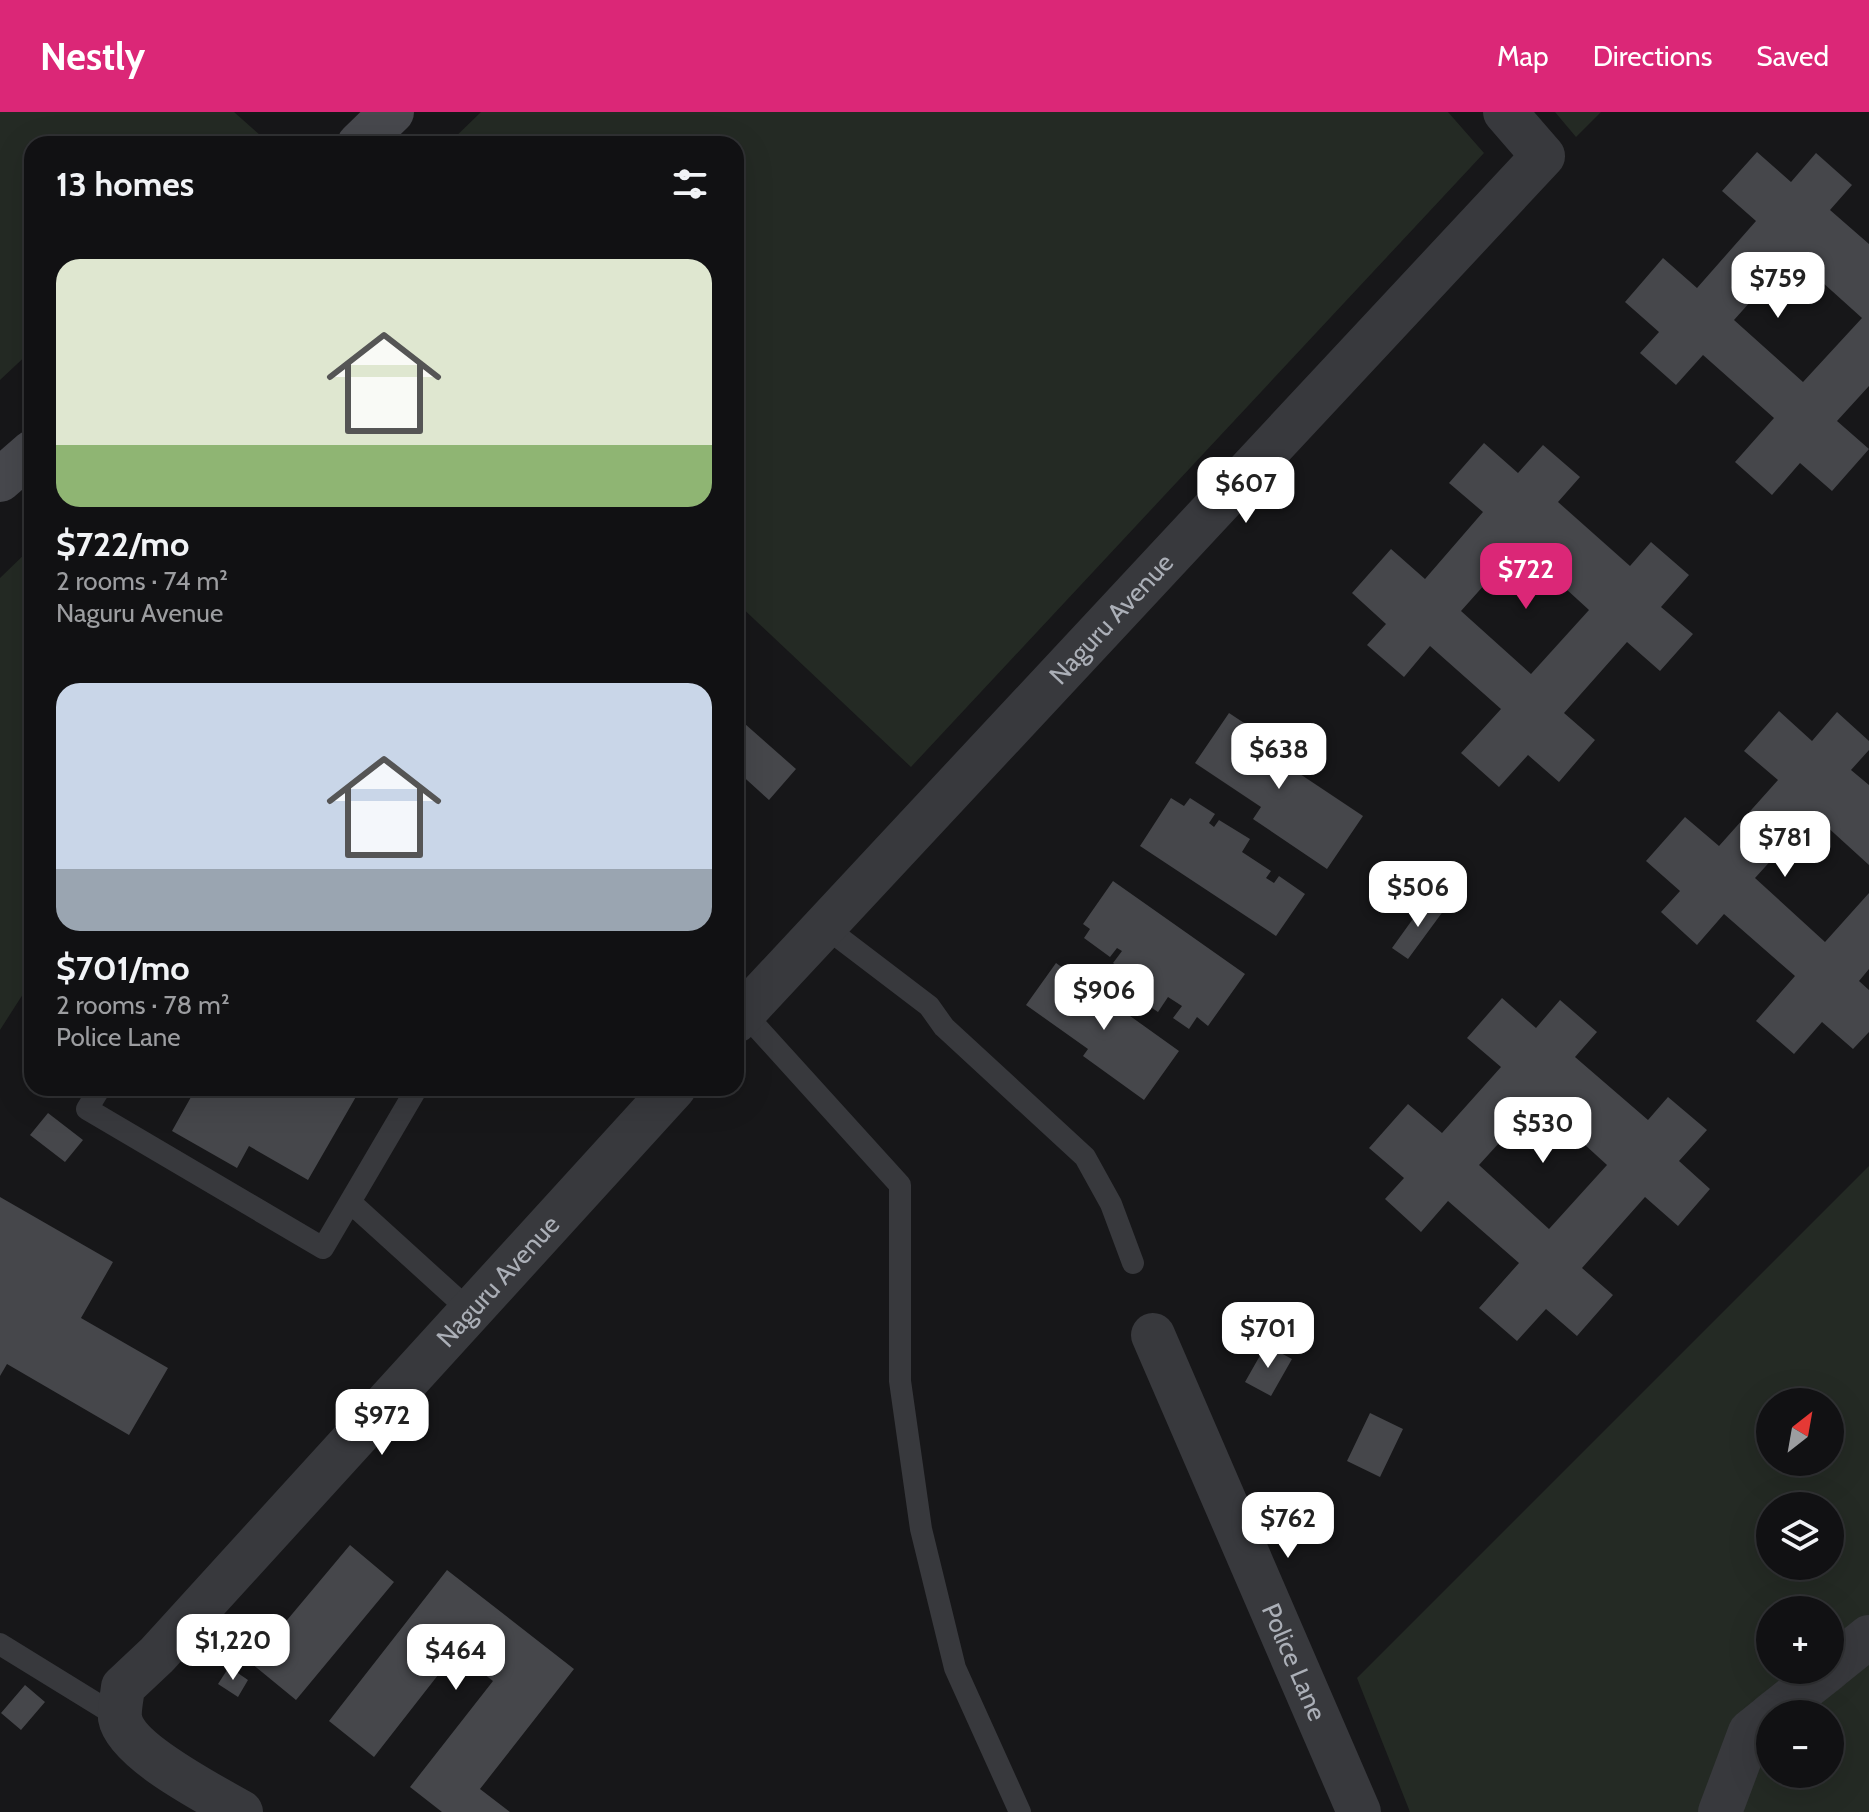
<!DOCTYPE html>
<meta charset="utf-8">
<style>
:root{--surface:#111113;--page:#1a1a1c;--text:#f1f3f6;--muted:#9c9da0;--line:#303133;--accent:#db2777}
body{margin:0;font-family:Cabin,sans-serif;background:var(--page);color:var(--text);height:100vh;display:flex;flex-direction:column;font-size:30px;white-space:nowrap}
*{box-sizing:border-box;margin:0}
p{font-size:26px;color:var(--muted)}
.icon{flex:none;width:44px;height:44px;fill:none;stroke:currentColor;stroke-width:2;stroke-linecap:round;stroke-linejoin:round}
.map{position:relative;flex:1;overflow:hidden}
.details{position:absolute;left:24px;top:24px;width:720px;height:960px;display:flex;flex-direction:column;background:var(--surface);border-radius:24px;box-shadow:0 8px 32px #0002,0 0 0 2px var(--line)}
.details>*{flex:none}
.needle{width:52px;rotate:31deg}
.fabs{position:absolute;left:1756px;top:1276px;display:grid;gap:16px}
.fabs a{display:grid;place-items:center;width:88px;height:88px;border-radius:50%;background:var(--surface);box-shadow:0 8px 32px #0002,0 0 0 2px var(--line);font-size:40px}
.price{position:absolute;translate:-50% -68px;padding:0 18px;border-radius:16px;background:#fff;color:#222;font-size:26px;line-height:52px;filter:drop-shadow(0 2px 4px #0008)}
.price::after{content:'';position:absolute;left:50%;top:48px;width:24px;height:18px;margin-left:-12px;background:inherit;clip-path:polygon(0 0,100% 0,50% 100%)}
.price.selected{background:var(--accent);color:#fff}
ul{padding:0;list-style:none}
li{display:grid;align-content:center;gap:16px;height:424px;padding:0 32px}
li span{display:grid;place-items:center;height:248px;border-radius:24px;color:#555}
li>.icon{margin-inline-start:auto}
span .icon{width:144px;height:144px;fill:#fffc;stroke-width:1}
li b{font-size:34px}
h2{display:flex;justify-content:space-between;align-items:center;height:96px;padding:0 32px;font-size:34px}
header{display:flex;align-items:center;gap:48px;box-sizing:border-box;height:112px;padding:0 40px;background:var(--accent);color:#fff}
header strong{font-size:38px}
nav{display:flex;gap:44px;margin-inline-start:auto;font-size:28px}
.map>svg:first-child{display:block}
.green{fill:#242a24;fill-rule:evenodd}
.building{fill:#46474b;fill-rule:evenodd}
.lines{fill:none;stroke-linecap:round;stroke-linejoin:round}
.lane{stroke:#38393d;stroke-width:22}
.street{stroke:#38393d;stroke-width:44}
.secondary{stroke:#47484d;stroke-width:44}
.labels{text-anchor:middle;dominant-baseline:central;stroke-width:7;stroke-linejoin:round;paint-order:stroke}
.street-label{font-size:26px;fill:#abafb7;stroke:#121214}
</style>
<header>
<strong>Nestly</strong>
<nav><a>Map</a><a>Directions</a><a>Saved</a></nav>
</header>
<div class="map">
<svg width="1869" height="1700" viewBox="0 0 1869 1700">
<rect width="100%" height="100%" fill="#171719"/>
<path class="green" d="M 0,0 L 234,0 L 261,24 L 252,32 L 32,32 L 32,238 L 0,268 Z
M 481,0 L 1448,0 L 1484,41 L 911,655 L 736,490 L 736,32 L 448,32 Z
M 1555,0 L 1601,0 L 1576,25 Z
M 32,435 L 32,868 L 0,918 L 0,466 Z
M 1869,1054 L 1869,1700 L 1410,1700 L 1357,1566 ZM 1770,1290 L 1830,1290 L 1830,1350 L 1770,1350 ZM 1770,1394 L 1830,1394 L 1830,1454 L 1770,1454 ZM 1770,1498 L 1830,1498 L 1830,1558 L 1770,1558 ZM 1770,1602 L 1830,1602 L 1830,1662 L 1770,1662 Z"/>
<path class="building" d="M 1757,40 L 1791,70 L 1816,41 L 1852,73 L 1830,98 L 1869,132 L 1869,274 L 1837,309 L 1869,337 L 1832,379 L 1800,351 L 1772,383 L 1735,350 L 1774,306 L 1703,243 L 1676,273 L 1640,241 L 1659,220 L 1625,190 L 1663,146 L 1697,176 L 1756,109 L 1722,79 ZM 1792,143 L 1862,206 L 1803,270 L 1734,208 Z
M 1484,331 L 1518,361 L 1543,333 L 1580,365 L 1558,390 L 1630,454 L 1651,430 L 1689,463 L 1661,495 L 1693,522 L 1660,559 L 1627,530 L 1564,601 L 1595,628 L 1559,670 L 1528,643 L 1499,675 L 1461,641 L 1501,597 L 1430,534 L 1404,565 L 1367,533 L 1386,512 L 1352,481 L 1391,437 L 1425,467 L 1483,400 L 1449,371 ZM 1519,434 L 1589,498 L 1531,562 L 1461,499 Z
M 1779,599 L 1812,629 L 1837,600 L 1869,629 L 1869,638 L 1851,658 L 1869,673 L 1869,753 L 1813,702 L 1755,766 L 1825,830 L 1869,781 L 1869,857 L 1859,869 L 1869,878 L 1869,920 L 1853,937 L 1822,910 L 1794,942 L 1756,909 L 1795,864 L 1724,802 L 1697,833 L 1661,800 L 1680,779 L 1646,749 L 1685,705 L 1719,734 L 1778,668 L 1744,639 Z
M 1229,601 L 1303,650 L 1297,660 L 1363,704 L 1327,757 L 1253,707 L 1261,695 L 1195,651 Z
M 736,604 L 796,657 L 769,688 L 736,658 Z
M 1171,686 L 1184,694 L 1190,686 L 1215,702 L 1209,711 L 1214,715 L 1219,708 L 1250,727 L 1242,740 L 1271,759 L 1266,766 L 1274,771 L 1279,764 L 1305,782 L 1276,824 L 1140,734 Z
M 1113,769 L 1245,862 L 1208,914 L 1197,905 L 1189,917 L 1173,906 L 1182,894 L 1168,885 L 1158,900 L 1137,886 L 1148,871 L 1142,867 L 1148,858 L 1142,853 L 1133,865 L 1113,851 L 1122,839 L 1117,836 L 1110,845 L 1084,826 L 1090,817 L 1083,812 Z
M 1428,786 L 1444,798 L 1408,847 L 1392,836 Z
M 1056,851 L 1179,939 L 1144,988 L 1083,944 L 1088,937 L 1026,893 Z
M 1502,886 L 1536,916 L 1560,888 L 1597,920 L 1575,945 L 1648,1008 L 1668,985 L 1707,1018 L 1679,1049 L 1710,1077 L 1678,1114 L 1645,1085 L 1582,1156 L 1613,1183 L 1577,1224 L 1546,1197 L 1517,1229 L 1479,1196 L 1519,1151 L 1448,1089 L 1421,1120 L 1385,1087 L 1404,1066 L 1369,1036 L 1408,992 L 1442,1021 L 1501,955 L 1467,926 ZM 1537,989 L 1607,1053 L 1549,1117 L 1479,1053 Z
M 196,976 L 361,976 L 308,1068 L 249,1034 L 237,1056 L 172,1019 Z
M 48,1001 L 83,1028 L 65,1050 L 30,1023 Z
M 0,1085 L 113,1150 L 81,1206 L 168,1256 L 129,1323 L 7,1252 L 0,1264 Z
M 1266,1233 L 1292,1247 L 1271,1284 L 1245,1270 Z
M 1370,1301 L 1403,1317 L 1380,1365 L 1347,1349 Z
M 350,1433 L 394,1470 L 296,1588 L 251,1551 Z
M 447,1458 L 574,1557 L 480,1677 L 510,1700 L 442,1700 L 410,1675 L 493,1569 L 456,1540 L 374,1645 L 329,1609 Z
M 229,1555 L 248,1568 L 238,1585 L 218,1572 Z
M 25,1573 L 45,1590 L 21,1618 L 1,1601 Z"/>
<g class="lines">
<path class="lane" d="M 824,814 L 929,894 L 944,915 L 1085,1045 L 1111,1092 L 1133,1151
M 744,901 L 900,1073 L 900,1269 L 921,1417 L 955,1556 L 1020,1700
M 100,976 L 87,997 L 323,1136 L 417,976
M 350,1090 L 469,1198
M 0,1532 L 120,1606"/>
<g class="street">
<path id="s1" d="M 736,909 L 1543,44 L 1505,0"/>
<path id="s2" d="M 1153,1223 L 1359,1700"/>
<path d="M 1830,1556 L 1869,1525"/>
<path d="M 1772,1602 L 1828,1558"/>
<path id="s3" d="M 241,1700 C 212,1683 126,1640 120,1606 C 119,1597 122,1585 123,1575 L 157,1543 L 674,976"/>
<path d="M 1720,1700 L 1750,1620 L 1770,1604"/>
</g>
<path class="secondary" d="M 359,32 L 392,0
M 0,368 L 32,340"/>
</g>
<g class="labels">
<g class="street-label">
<text stroke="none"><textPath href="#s1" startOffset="550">Naguru Avenue</textPath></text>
<text stroke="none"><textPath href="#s3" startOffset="740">Naguru Avenue</textPath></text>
<text stroke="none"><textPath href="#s2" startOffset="356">Police Lane</textPath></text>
</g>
</g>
</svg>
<div class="fabs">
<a><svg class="needle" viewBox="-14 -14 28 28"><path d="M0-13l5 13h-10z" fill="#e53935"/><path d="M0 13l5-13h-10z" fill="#9c9da0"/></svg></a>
<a><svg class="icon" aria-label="layers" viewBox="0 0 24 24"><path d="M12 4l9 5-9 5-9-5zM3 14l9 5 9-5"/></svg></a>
<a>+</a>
<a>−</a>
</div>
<b class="price" style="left:1778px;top:208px">$759</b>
<b class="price" style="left:1246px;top:413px">$607</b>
<b class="price selected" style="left:1526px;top:499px">$722</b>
<b class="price" style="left:1279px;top:679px">$638</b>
<b class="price" style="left:1785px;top:767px">$781</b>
<b class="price" style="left:1418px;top:817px">$506</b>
<b class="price" style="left:1104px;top:920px">$906</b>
<b class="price" style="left:1543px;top:1053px">$530</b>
<b class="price" style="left:1268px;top:1258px">$701</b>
<b class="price" style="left:382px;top:1345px">$972</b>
<b class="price" style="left:1288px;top:1448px">$762</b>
<b class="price" style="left:233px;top:1570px">$1,220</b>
<b class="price" style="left:456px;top:1580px">$464</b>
<section class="details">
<h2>13 homes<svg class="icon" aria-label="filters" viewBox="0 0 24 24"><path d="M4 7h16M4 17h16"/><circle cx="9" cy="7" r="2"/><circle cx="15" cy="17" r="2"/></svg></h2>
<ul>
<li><span style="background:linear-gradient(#dfe7d0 75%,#8fb573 0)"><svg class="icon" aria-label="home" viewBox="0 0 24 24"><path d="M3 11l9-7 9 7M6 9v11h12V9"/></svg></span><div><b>$722/mo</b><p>2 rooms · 74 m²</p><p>Naguru Avenue</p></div></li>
<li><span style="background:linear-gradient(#c9d6e8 75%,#9aa5b1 0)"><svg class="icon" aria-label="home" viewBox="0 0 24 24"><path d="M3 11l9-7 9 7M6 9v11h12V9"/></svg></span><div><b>$701/mo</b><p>2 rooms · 78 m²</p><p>Police Lane</p></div></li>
</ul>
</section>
</div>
